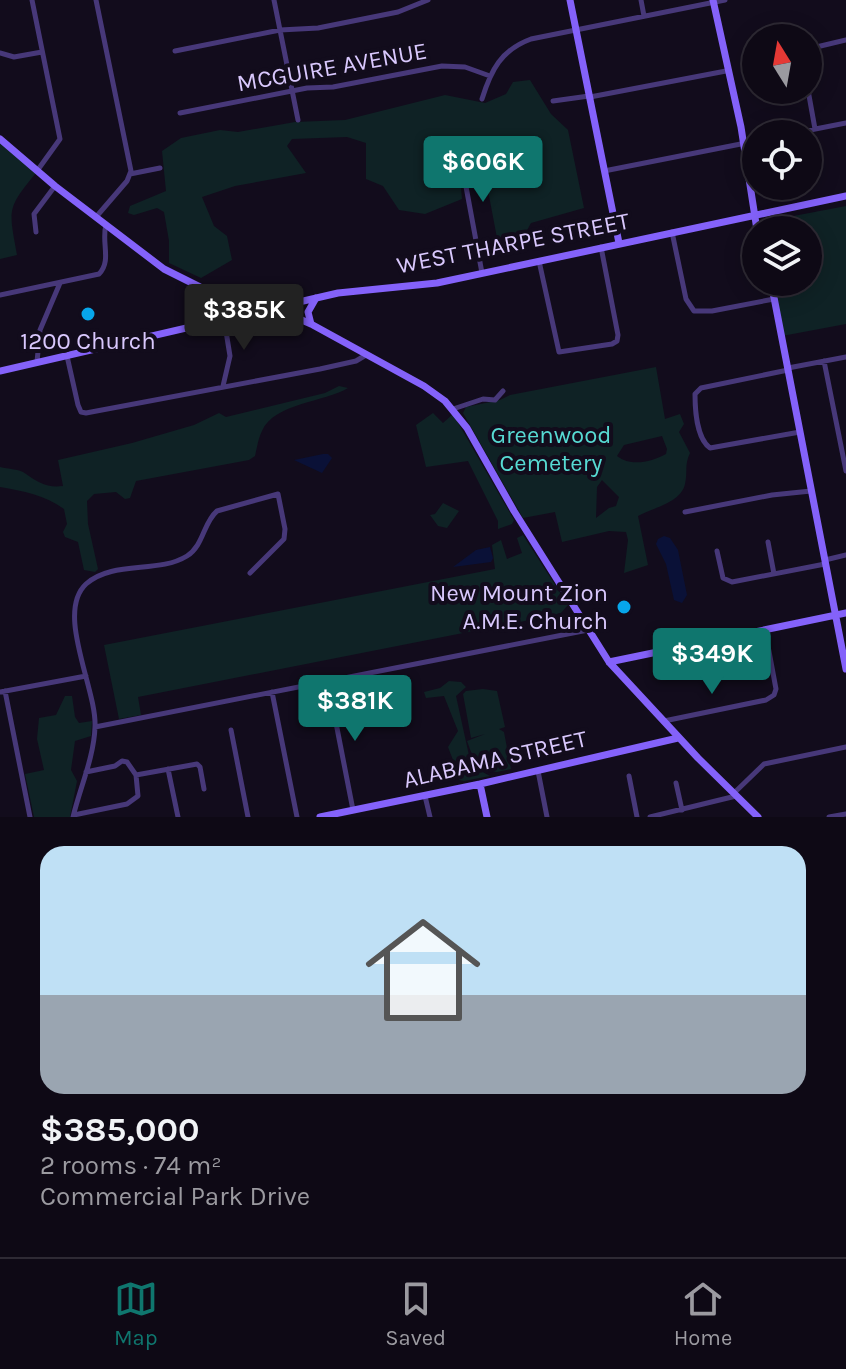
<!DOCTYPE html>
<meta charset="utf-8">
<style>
:root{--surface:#0e0915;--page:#1c1722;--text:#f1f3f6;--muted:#9b9aa0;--line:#2e2a34;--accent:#0f766e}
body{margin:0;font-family:Karla,sans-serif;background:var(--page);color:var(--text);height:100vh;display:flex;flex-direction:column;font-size:30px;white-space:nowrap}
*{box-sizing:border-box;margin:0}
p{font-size:26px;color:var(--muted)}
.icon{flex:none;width:44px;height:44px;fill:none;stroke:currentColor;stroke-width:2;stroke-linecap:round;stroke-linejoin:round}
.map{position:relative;height:817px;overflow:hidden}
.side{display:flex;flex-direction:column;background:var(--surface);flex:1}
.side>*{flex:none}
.needle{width:52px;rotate:349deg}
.tools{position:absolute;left:742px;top:24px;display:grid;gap:16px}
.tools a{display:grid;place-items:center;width:80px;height:80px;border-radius:50%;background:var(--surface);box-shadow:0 4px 20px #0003,0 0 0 2px var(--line);font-size:40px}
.price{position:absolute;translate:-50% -68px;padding:0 18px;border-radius:8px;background:var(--accent);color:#fff;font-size:26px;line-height:52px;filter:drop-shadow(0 2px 4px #0008)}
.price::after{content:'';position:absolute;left:50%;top:48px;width:24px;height:18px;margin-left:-12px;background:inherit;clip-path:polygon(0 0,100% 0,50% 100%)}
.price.on{background:#222;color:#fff}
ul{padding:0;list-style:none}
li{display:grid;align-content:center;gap:16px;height:424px;padding:0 40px}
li+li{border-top:2px solid var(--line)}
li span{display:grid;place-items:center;height:248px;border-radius:24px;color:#555}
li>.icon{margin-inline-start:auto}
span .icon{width:144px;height:144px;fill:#fffc;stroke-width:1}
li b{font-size:34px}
.tab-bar{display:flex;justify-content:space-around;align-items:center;height:112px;border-top:2px solid var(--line);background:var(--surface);font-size:22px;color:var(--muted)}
.tab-bar a{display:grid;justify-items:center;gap:4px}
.tab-bar .on{color:var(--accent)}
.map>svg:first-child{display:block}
.green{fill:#0f2225;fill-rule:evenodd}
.water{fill:#0a1137}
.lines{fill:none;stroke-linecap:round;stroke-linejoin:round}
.street{stroke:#473879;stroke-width:5}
.secondary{stroke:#8462fa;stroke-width:7}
.poi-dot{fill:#07a6ea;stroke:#120c1c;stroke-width:3}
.labels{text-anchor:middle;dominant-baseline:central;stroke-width:8;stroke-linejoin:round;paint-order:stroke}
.street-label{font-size:24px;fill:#d9c8fd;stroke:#120c1c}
.poi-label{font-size:24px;fill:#d9c8fd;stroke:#120c1c}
.park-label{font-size:24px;fill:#57dad3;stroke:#120c1c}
</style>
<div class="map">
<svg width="846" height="817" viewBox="0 0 846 817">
<rect width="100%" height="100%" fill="#120c1c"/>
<path class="green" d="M 530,80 L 551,114 L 568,130 L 584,208 L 531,223 L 526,232 L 497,238 L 479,143 L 457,145 L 462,199 L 425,214 L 399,210 L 383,186 L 366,179 L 366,143 L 347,137 L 292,139 L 287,146 L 306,173 L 235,186 L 202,197 L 214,226 L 227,236 L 232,260 L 201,278 L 169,263 L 169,241 L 164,212 L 157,208 L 134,215 L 128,213 L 130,206 L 166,191 L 162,151 L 181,138 L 220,130 L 238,132 L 295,122 L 345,120 L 445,95 L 485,103 L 506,94 L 513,82 Z
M 0,142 L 36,173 C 6,209 9,210 17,255 L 0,259 Z
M 846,206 L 846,324 L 782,336 L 773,282 L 808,282 L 808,230 L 763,230 L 762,222 Z
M 656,367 L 665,419 L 680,414 L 684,424 L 679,432 L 690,453 C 684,466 688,471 685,484 C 681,503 652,508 638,516 L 648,565 L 624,573 L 628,540 L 626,532 L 609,531 L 562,542 L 555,512 L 523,518 L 463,413 L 466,407 L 500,400 L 510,395 ZM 662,436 L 667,449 L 666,454 C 651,462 631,467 617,456 L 624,445 ZM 602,480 L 619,497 L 616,506 L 609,508 L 596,518 L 597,487 Z
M 339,386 L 348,388 C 325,402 274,403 262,431 C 258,439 257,448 255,456 L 249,460 L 136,481 L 130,498 L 125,499 L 116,492 L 94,494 L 87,501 L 88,524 L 98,569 L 95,572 L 84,570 L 78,542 L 65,537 L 63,532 L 67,524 L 64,509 C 45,495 23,491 0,487 L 0,467 C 8,469 20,469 26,474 C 39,483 47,488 63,486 L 58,460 L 132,443 L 194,425 L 219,413 L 226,417 L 325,393 Z
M 433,413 L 443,423 L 453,414 L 514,520 L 512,524 L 498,529 L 498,521 L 468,461 L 426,467 L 416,425 Z
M 443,503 L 459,511 L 447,528 L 438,526 L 430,515 L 435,514 Z
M 523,535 L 568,605 L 560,614 L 138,697 L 141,715 L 119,719 L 104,645 L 495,569 L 492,545 L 501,540 L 507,559 L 522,553 L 517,538 Z
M 449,681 L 461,682 L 466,687 L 456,696 L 470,760 L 477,769 L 490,776 L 464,781 L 459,780 L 459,776 L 465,771 L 464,767 L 453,760 L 448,747 L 458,731 L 444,696 L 426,698 L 424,692 L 440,688 Z
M 483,689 L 497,691 L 505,727 L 499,729 L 504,732 L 511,769 L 497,772 L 488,771 L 471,752 L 467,741 L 485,734 L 471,738 L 463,694 L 466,691 Z
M 65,696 L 72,696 L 75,717 L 79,723 L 92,721 L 91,736 L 75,741 L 71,770 L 77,781 L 70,817 L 34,817 L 25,774 L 44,770 L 37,739 L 39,718 L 56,715 Z"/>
<path class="water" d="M 323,454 L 328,454 L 332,458 L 322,473 L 294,460 Z
M 664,536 L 670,538 L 678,550 L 687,595 L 682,603 L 674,600 L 666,564 L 656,544 L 658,539 Z
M 490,547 L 493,558 L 491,562 L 453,567 L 476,550 Z"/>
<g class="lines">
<path class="street" d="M 32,0 L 60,139 L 37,171
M 96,0 L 131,171 L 127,181 L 96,217
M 274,0 L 298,120
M 641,0 L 644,16
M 808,49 L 846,40
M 175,51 L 280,30 L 318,28 L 398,12 L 428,0
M 0,53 L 14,57 L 42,52
M 808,90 L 815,129
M 590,97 L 726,71
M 482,99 C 491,70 501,50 531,39 L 725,0
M 553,101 L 589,96
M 180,113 L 307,88 L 333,87 L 442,66 L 465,67 L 490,76
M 790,134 L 846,123
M 462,165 L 482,273
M 604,171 L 756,141
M 130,174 L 160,168
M 36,232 L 34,214 L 55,186
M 672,232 L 686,299 L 694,311 L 712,311 L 774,299
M 539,261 L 559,352 L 612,344 L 617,341 L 618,335 L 601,247
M 0,295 L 99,274 C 112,261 101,242 106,225
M 67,356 L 78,405 L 81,412 L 86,413 L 320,369 L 356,361 L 366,355
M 824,361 L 846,471
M 37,362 L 40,330 L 60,283
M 788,368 L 846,357
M 788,370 L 701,388 L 695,394 C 695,410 697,439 710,448 L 800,432
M 223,386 L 230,356 L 224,319
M 453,409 L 483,399 L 495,400 L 503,391
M 685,512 L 772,495 L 811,491
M 768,542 L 774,574
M 717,551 L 723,578 L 732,582 L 825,564
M 825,560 L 846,555
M 328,682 L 353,810
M 5,691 L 30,817
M 0,692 L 86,676
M 272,692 L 297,817
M 664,721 L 766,700 L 774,695 L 776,689 L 765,630
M 95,727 L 588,630
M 231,730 L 248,817
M 168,769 L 178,817
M 538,771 L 547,817
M 136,775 L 197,764 L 200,767 L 204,789
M 629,776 L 637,817
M 676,783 L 682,810
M 734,793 L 764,764 L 846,747
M 425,796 L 430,817
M 74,815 L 127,804 L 138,796 L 136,775 L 127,762 L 122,761 L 115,766 L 86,772
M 73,817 C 80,788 94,757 95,727 C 97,689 55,613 86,584 C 113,560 158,574 187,556 C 204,545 203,523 217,511 L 278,494 L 285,529 L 284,539 L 250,573
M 650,817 L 736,796
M 829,817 L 846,814"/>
<path class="secondary" d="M 570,0 L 619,243
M 713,0 L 741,127 L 757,230
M 0,139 L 55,186 L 164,269 L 200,287 L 274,308 L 311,324 L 424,386 L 445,401 L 467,428 L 514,511 L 609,662 L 698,758 L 758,817
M 771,282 L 846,669
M 214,322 L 217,307 L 216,292
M 311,324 L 308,312 L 316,298
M 0,371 L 338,293 L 437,283 L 846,196
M 609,662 L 846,613
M 480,784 L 487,817
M 320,817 L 480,784 L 678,738"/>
</g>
<g class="poi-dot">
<circle cx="88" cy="314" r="8"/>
<circle cx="624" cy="607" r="8"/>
</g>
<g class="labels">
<g class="street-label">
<text transform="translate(332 67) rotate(-10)">MCGUIRE AVENUE</text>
<text transform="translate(513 243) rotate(-11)">WEST THARPE STREET</text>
<text transform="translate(495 759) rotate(-13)">ALABAMA STREET</text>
</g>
<g class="poi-label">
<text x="88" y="341">1200 Church</text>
<text x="608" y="593" text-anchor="end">New Mount Zion<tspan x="608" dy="28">A.M.E. Church</tspan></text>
</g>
<g class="park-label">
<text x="551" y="435">Greenwood<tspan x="551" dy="28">Cemetery</tspan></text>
</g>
</g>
</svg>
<div class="tools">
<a><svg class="needle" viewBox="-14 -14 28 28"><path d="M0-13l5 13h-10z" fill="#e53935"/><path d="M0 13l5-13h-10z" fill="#9b9aa0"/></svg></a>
<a><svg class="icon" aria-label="locate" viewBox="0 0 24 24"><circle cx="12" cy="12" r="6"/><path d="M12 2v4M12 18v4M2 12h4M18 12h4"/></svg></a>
<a><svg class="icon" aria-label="layers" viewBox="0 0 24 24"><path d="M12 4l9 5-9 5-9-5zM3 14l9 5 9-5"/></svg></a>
</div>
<b class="price" style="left:483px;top:204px">$606K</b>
<b class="price on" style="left:244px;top:352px">$385K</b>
<b class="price" style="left:712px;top:696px">$349K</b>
<b class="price" style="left:355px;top:743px">$381K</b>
</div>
<section class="side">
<ul>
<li><span style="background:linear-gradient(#bfe0f5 60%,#9aa5b1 0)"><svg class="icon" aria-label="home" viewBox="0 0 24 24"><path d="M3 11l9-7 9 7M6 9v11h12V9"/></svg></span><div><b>$385,000</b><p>2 rooms · 74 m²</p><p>Commercial Park Drive</p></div></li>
</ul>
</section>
<nav class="tab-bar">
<a class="on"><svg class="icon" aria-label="map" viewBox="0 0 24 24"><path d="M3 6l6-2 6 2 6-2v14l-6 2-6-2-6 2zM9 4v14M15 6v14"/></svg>Map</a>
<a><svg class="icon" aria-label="saved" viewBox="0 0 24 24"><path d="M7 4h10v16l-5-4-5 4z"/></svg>Saved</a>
<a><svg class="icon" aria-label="home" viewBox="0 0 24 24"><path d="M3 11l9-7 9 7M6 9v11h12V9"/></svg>Home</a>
</nav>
